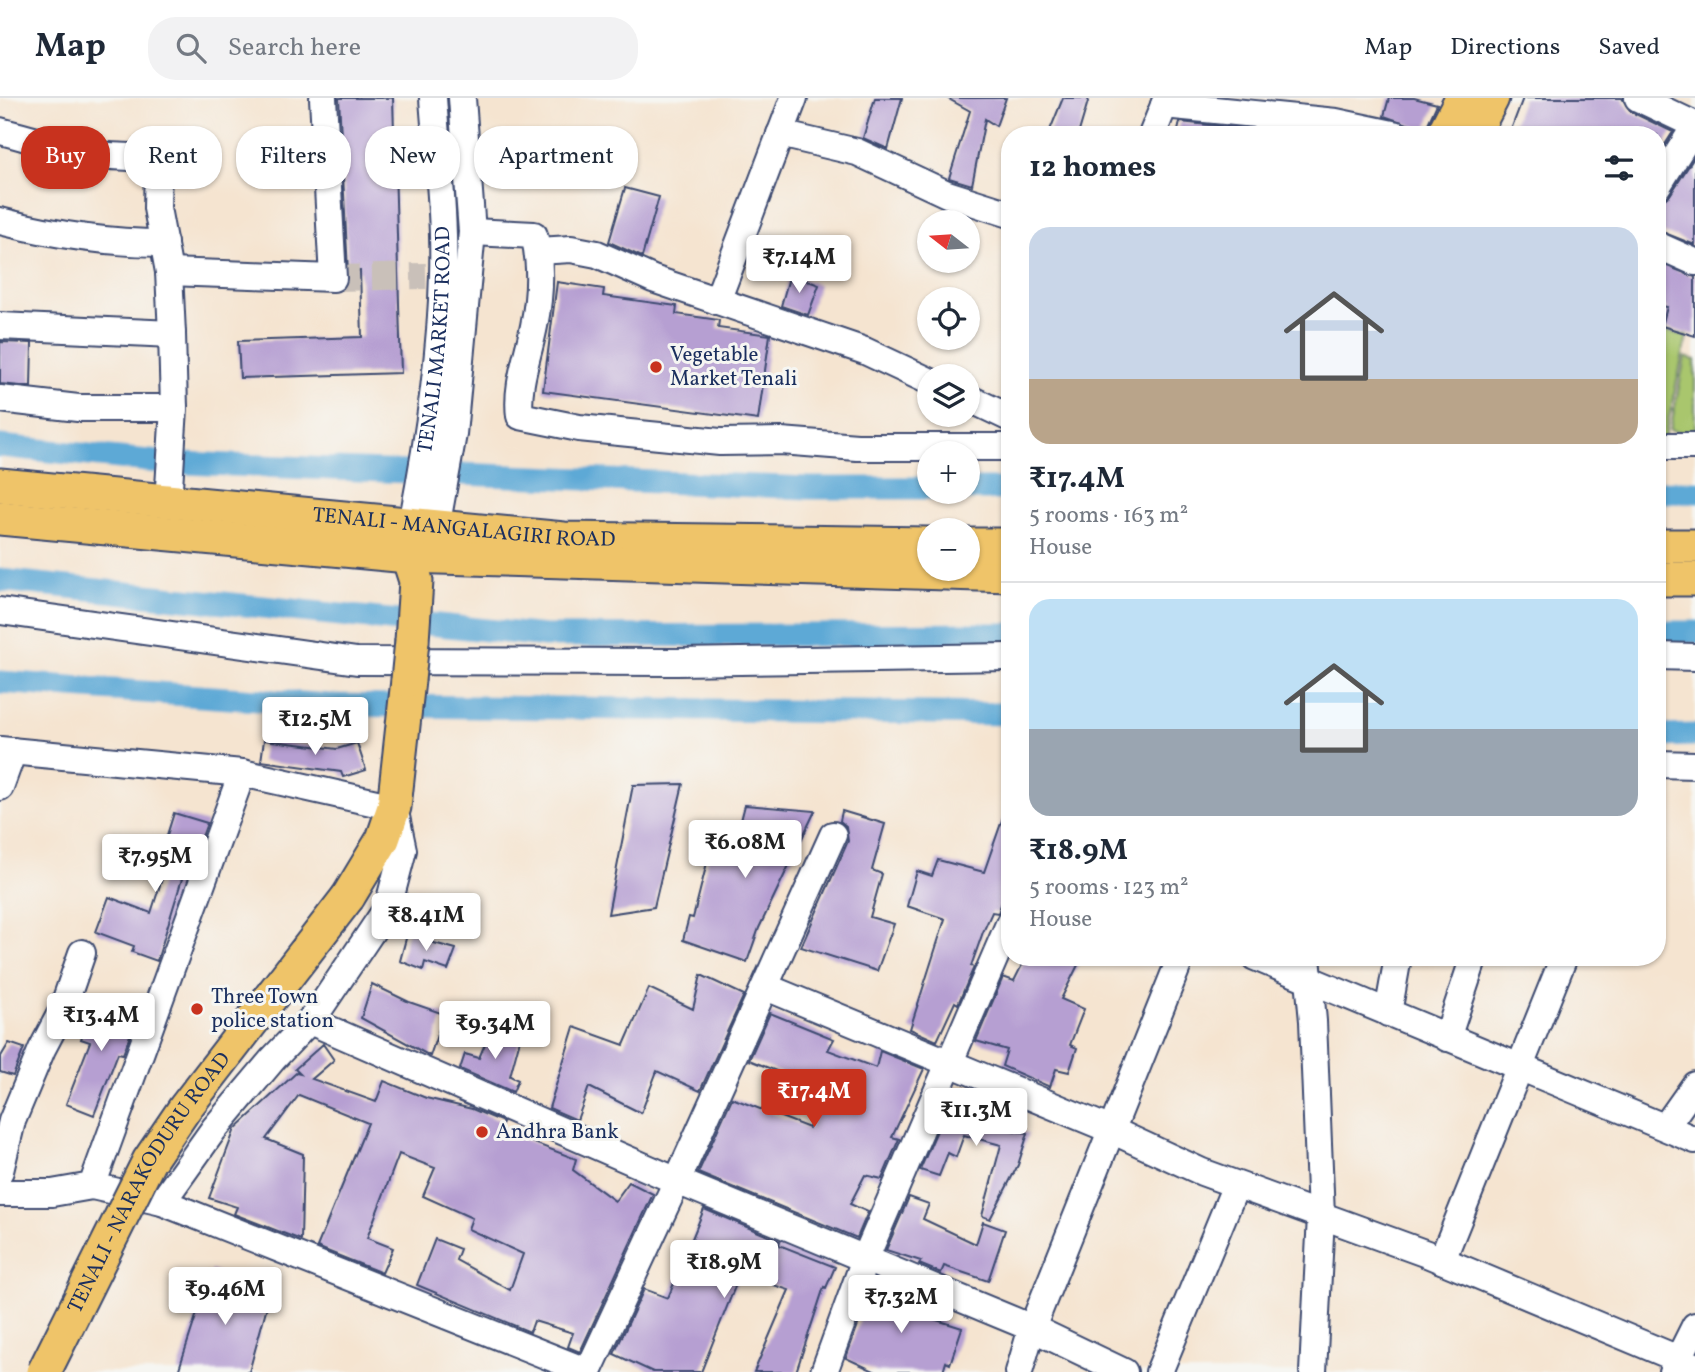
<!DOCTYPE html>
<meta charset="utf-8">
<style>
:root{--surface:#fff;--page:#f2f2f3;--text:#1f2937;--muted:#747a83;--line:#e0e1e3;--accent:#c8321e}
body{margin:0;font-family:Vollkorn,serif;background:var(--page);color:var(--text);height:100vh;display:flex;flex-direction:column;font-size:26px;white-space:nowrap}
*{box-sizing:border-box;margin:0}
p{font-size:23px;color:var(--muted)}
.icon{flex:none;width:38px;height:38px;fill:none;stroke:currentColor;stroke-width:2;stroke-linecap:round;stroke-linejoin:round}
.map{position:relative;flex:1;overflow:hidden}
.drawer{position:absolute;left:1001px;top:28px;width:665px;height:840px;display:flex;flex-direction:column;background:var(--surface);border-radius:28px;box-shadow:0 2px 5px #0004}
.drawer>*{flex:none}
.hud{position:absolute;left:21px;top:28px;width:665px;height:63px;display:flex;gap:14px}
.needle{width:46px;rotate:287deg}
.controls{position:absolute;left:917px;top:112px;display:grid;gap:14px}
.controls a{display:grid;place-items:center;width:63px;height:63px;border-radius:50%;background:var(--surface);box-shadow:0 2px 5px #0004;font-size:35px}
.price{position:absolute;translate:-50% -60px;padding:0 16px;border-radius:7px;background:#fff;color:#222;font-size:23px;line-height:46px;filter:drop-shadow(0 2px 4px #0008)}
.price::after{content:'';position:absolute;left:50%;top:42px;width:21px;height:16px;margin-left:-10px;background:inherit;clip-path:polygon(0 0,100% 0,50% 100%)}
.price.active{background:var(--accent);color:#fff}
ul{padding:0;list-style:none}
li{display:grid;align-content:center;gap:14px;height:371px;padding:0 28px}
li+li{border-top:2px solid var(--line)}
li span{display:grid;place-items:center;height:217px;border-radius:21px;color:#555}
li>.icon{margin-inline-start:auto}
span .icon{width:126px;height:126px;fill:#fffc;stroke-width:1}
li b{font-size:30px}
h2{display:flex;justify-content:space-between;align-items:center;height:84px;padding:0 28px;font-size:30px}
.tag{padding:0 24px;border-radius:28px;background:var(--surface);box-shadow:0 2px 5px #0004;font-size:24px;line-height:63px}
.tag.active{background:var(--accent);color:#fff}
header{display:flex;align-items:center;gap:42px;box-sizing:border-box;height:98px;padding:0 35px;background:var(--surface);border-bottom:2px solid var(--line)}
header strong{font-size:33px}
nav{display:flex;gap:38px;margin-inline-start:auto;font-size:24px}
.search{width:490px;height:63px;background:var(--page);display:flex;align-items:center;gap:18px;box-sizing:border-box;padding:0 24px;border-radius:28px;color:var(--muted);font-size:26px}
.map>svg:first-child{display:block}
.green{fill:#a9c66d;stroke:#627a66;stroke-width:2}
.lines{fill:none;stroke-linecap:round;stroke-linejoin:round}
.canal{stroke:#5da9d6;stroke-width:23}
.building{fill:#b69fd2}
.minor-tunnel{stroke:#c9c0b9;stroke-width:26;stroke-dasharray:26 13;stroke-linecap:butt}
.minor-casing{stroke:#3c4a6f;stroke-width:30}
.major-casing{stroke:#3c4a6f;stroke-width:37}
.minor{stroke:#fff;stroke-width:26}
.major{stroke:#efc469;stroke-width:33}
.major-bridge-casing{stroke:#3c4a6f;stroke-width:37;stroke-linecap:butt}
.major-bridge{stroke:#efc469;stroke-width:33}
.poi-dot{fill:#c8321e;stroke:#f6f6f2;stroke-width:2.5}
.labels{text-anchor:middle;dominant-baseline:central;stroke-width:6;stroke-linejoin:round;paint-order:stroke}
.street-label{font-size:21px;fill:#1b2f5e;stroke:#f6f6f2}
.poi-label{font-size:21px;fill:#1b2f5e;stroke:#f6f6f2;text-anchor:start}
</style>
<header>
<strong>Map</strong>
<div class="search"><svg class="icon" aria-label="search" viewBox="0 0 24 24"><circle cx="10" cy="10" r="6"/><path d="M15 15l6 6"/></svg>Search here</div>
<nav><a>Map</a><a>Directions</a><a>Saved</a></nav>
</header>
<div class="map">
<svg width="1695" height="1274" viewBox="0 0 1695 1274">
<rect width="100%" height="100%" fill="#f6f6f2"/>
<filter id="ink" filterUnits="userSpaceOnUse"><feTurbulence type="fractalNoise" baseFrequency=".0143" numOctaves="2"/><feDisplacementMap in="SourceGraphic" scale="14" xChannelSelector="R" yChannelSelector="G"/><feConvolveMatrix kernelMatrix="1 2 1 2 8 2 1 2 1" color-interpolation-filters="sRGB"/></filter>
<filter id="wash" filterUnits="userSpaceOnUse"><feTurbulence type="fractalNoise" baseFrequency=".00686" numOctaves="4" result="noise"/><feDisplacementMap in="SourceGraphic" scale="28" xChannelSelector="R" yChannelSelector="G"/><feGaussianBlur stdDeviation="1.57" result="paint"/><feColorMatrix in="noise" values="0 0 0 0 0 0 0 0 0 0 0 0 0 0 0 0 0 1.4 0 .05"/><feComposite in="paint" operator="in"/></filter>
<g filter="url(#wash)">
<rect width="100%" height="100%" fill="#f5e4d0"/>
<path class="green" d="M 1657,231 L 1687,238 L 1664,342 L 1657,340 L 1657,283 L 1664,252 L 1657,250 Z
M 1685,259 L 1695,262 L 1695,337 L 1670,332 Z"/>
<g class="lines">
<path class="canal" d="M 0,348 L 159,364 L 809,390 L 929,390
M 968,391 L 1010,391
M 1657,394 L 1695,394
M 0,482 L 545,538 L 1010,536
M 1657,534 L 1695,534
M 0,584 L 330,607 L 1010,616
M 1657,638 L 1695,637"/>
</g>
<g id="blocks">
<path class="building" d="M 339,0 L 393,0 L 401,275 L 240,280 L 238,243 L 362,239 L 360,173 L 348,173 Z
M 875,0 L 902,0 L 888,51 L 863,40 Z
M 947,0 L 1006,0 L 996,28 L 985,21 L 972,87 L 949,80 L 970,13 Z
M 1063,0 L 1089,0 L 1078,37 L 1048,37 Z
M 1389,0 L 1414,0 L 1437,6 L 1425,32 L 1384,18 Z
M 1523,0 L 1622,0 L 1631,14 L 1673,34 L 1657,59 L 1657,37 L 1509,37 Z
M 1180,24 L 1246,31 L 1245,37 L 1177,37 Z
M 1695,58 L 1695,147 L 1657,132 L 1657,105 L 1670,97 Z
M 625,90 L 659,99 L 642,159 L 609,144 Z
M 1657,164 L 1695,179 L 1695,238 L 1662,228 L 1667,209 L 1657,207 Z
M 790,176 L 819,187 L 808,217 L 781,208 Z
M 557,184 L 604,191 L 603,198 L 677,208 L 676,216 L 719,222 L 718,230 L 770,237 L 758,322 L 543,293 Z
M 0,244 L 32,245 L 31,289 L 0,286 Z
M 264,642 L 337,651 L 357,645 L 366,672 L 343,679 L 341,674 L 261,663 Z
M 683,686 L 654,809 L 608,816 L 633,687 Z
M 745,707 L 815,713 L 759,830 L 747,864 L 683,842 L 689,819 L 693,820 L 712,745 L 734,750 Z
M 1007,708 L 1010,709 L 1010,782 L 998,815 L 992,814 L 983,834 L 971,868 L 974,869 L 958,906 L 955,904 L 937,943 L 910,931 L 945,821 L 907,808 L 917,773 L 932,778 L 938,762 L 984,774 Z
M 842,713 L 885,726 L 872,772 L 882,776 L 870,819 L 894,826 L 877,873 L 801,849 L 848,743 L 846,728 L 840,723 Z
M 174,715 L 207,725 L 193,763 L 188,761 L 157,863 L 132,854 L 134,848 L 96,834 L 109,799 L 151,815 L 170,756 L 162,753 Z
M 408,833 L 431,841 L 430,844 L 456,851 L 448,872 L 425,864 L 423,872 L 400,863 Z
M 1026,859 L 1082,859 L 1061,901 L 1084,911 L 1070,947 L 1077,950 L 1069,974 L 1056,971 L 1050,989 L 1002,968 L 1007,952 L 976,943 L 1003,879 L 1014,883 Z
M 701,877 L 744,897 L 700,993 L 657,973 L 641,1015 L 589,989 L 577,1022 L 549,1010 L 574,929 L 624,947 L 649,890 L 693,911 Z
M 372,886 L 409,904 L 444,916 L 430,958 L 361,920 Z
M 95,901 L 138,916 L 123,956 L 118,955 L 94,1017 L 66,1006 L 90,944 L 81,941 Z
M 770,915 L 834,941 L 828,952 L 876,970 L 880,953 L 924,971 L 892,1039 L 899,1041 L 882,1081 L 865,1077 L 850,1106 L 868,1114 L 857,1140 L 698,1075 L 732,1000 L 809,1030 L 824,992 L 749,962 Z
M 491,932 L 520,941 L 510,978 L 518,982 L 513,994 L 460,971 L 465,956 L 479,960 Z
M 9,945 L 24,950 L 13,978 L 0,974 L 0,960 Z
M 323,946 L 334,962 L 312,981 L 376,1004 L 384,983 L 426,1000 L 472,1011 L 503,1024 L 500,1032 L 576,1061 L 573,1072 L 615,1103 L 629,1084 L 653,1096 L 580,1254 L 568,1249 L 573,1235 L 534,1223 L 530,1234 L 417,1187 L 435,1141 L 460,1151 L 456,1162 L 510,1192 L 523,1156 L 468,1131 L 472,1120 L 423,1098 L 435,1070 L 399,1056 L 367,1140 L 393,1150 L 382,1175 L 317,1149 L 368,1025 L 299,997 L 266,1041 L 303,1056 L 301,1142 L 234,1116 L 237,1109 L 209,1100 L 235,1031 L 296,975 L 300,976 L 295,971 Z
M 950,1002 L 974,1011 L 972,1016 L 996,1021 L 993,1029 L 1028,1035 L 1018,1067 L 990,1121 L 982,1118 L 1001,1047 L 964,1037 L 956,1059 L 948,1055 L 939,1078 L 920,1072 Z
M 909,1099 L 929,1106 L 923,1121 L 976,1146 L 983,1124 L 1005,1132 L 988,1183 L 944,1168 L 941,1175 L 919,1166 L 921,1163 L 886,1152 Z
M 704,1111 L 780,1143 L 779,1147 L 835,1169 L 826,1190 L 824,1189 L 796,1274 L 754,1274 L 789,1192 L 740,1176 L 701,1274 L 653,1274 L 614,1256 L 644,1191 L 668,1200 Z
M 211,1172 L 270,1197 L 249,1274 L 178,1274 Z
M 874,1183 L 926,1203 L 921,1217 L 962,1230 L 950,1266 L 946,1264 L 943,1274 L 876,1274 L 846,1260 Z"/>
</g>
</g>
<g filter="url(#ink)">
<use href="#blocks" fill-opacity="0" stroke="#3c4a6f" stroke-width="2"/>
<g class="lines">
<path class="minor-tunnel" d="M 333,180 L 426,178"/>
<defs>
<g id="minor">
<path d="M 1638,0 L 1695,27"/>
<path d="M 1164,7 L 1336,24 L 1397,37"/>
<path d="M 0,33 C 32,41 62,51 95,56 C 120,61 133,55 158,66 L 157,110 L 169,174 L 172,236 L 174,310 L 168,405"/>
<path d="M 780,36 L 857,54 L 947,96 L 1010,116"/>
<path d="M 1152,37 L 1167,0"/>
<path d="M 1657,89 L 1695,28"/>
<path d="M 0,123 C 55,137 107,145 164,145"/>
<path d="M 472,134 L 534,137 C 542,167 540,198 534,228 C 528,259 516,287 520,318 L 579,330 L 720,344 L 781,343 L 857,349 L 1010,349"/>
<path d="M 1657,147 L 1695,164"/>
<path d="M 538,153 L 571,151 L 597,156 L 653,181 L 865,253 L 929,283"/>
<path d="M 169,174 L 333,180 L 323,0"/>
<path d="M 717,203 L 794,0"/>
<path d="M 0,228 L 172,236"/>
<path d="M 968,300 L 1010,320"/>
<path d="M 0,301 L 78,310 L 174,310"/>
<path d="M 1657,348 L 1695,348"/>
<path id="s1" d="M 412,426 C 428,344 441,260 443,176 C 445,118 437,58 433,0"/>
<path d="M 436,430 L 453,336 L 472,134 L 462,0"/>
<path d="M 0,513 L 357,563 L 677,564 L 1010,559"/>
<path d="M 1657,558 L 1695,559"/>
<path d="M 0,652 L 242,675 L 394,709 L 403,752 L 388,809 L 316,916 L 273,961 L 214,1031 L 162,1104"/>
<path d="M 1657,666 L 1695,667"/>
<path d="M 0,689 L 13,653"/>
<path d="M 1255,859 L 1695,1042"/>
<path d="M 1307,859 L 1313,923 L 1321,1118 L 1313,1274"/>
<path d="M 766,889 L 1109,1031 L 1202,1074 L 1427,1156 L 1695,1268"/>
<path d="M 1388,915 L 1398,859"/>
<path d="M 310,923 L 677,1083 L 833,737"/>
<path d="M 1447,940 L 1474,859"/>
<path d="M 1666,1028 L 1695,987"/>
<path d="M 0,1073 L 12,1023 L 42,951 L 62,913 L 82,855"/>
<path d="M 92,1088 L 162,1104 L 588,1274 L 677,1083 L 1032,1230 L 1181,859"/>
<path d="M 0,1095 L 52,1095 L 92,1088 L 242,675"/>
<path d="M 1442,1162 L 1564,859"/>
<path d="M 824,1274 L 865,1161 L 1010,824"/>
<path d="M 1019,1274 L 1032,1230 L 1124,1274"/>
<path d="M 1159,1274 L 1236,1087"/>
<path d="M 1672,1274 L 1695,1228"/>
</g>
<g id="major">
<path d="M 1443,37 L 1462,0"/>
<path d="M 1473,37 L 1492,0"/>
<path id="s2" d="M 0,387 L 564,441 L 929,446"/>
<path d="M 0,420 L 408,458 L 1010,477"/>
<path d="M 410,438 L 408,458 L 416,483 L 412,543"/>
<path d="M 968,447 L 1010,447"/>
<path d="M 1657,448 L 1695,448"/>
<path d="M 1657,481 L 1695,481"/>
<path d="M 348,799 L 383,741 L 394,709 L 408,582"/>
</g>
</defs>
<use href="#minor" class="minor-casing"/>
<use href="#major" class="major-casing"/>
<use href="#minor" class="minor"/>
<use href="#major" class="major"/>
<defs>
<g id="major-bridge">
<path d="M 408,582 L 412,543"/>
<path id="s3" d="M 44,1274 L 149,1063 L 185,1010 L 348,799"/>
</g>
</defs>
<use href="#major-bridge" class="major-bridge-casing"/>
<use href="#major-bridge" class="major-bridge"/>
</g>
</g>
<g class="poi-dot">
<circle cx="656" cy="269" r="7"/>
<circle cx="197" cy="911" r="7"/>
<circle cx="482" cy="1034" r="7"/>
</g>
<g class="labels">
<g class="street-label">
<text stroke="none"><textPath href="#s1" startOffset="186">TENALI MARKET ROAD</textPath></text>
<text stroke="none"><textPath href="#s2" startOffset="466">TENALI - MANGALAGIRI ROAD</textPath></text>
<text stroke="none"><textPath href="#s3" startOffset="217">TENALI - NARAKODURU ROAD</textPath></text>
</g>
<g class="poi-label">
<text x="670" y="257">Vegetable<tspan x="670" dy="24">Market Tenali</tspan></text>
<text x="211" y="899">Three Town<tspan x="211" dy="24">police station</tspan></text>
<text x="496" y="1034">Andhra Bank</text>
</g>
</g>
</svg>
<div class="controls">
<a><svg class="needle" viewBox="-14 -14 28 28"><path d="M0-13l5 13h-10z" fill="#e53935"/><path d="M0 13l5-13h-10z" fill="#747a83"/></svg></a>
<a><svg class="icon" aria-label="locate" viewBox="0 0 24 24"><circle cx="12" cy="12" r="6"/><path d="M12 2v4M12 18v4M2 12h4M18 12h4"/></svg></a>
<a><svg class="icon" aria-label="layers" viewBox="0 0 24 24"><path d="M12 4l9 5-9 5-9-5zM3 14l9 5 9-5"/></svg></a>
<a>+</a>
<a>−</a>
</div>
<b class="price" style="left:799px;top:197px">₹7.14M</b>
<b class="price" style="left:315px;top:659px">₹12.5M</b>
<b class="price" style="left:745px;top:782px">₹6.08M</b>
<b class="price" style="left:155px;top:796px">₹7.95M</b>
<b class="price" style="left:426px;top:855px">₹8.41M</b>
<b class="price" style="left:101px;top:955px">₹13.4M</b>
<b class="price" style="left:495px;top:963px">₹9.34M</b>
<b class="price active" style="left:814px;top:1031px">₹17.4M</b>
<b class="price" style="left:976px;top:1050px">₹11.3M</b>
<b class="price" style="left:724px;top:1202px">₹18.9M</b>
<b class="price" style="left:225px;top:1229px">₹9.46M</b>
<b class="price" style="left:901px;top:1237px">₹7.32M</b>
<div class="hud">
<a class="tag active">Buy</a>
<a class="tag">Rent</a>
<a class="tag">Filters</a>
<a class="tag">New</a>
<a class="tag">Apartment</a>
</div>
<section class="drawer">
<h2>12 homes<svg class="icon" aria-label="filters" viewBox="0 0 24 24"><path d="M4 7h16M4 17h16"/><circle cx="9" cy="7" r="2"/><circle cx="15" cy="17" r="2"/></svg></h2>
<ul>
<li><span style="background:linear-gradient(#c9d6e8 70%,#b9a48a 0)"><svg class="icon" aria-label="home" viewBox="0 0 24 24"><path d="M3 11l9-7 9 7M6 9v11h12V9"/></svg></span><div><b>₹17.4M</b><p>5 rooms · 163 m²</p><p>House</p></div></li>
<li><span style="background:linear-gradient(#bfe0f5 60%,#9aa5b1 0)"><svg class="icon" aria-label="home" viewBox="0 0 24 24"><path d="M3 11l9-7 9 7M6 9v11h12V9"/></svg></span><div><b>₹18.9M</b><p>5 rooms · 123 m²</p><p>House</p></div></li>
</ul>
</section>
</div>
